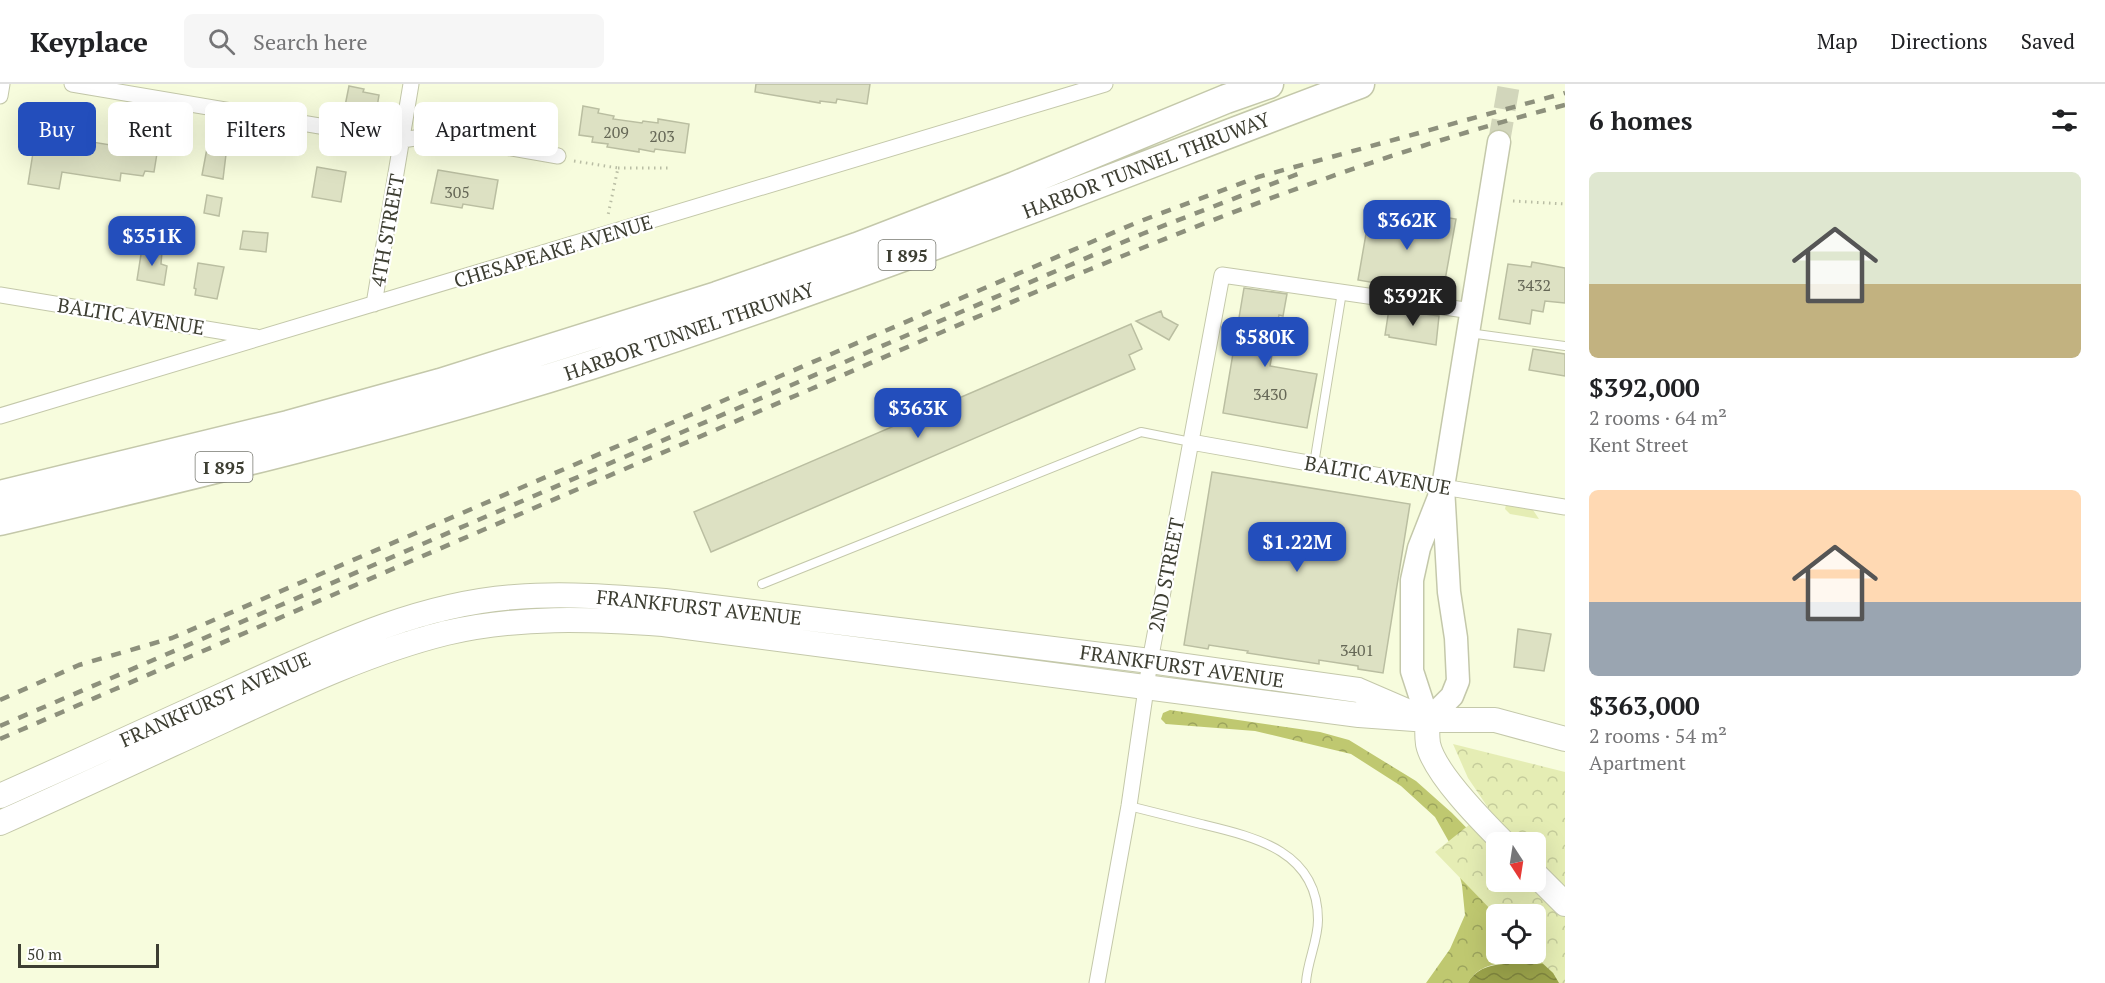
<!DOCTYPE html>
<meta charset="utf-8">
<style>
:root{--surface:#fff;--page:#f6f6f6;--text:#202124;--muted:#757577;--line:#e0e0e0;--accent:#234ebc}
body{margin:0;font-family:"PT Serif",serif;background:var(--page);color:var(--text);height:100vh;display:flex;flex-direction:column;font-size:22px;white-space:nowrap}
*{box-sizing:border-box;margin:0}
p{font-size:20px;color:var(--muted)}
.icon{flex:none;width:33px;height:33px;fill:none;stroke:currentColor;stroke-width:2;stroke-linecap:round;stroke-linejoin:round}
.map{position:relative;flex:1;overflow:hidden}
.panel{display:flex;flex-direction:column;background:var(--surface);width:540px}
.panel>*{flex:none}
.top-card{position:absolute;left:18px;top:18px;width:570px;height:54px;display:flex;gap:12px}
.needle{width:39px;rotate:168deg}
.fabs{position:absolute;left:1486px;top:748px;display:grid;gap:12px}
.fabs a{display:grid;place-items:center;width:60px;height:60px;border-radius:9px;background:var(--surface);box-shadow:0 6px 24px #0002;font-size:30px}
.scale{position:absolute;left:18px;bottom:15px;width:141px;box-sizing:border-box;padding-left:6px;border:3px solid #3d3e32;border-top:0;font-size:16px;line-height:21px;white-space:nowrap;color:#3d3e32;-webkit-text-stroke:4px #fff;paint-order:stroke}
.price{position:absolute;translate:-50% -51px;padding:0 14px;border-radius:12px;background:var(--accent);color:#fff;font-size:20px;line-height:39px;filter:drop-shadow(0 2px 3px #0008)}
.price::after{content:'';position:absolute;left:50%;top:36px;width:18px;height:14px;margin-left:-9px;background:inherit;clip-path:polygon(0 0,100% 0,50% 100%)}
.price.on{background:#222;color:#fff}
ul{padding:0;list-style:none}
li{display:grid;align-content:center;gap:12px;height:318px;padding:0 24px}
li span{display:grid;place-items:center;height:186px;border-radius:9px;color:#555}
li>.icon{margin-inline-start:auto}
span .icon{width:108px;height:108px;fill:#fffc;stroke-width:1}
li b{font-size:26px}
h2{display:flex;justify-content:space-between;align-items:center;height:72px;padding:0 24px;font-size:26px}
.tag{padding:0 21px;border-radius:9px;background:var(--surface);box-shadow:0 6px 24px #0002;font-size:21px;line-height:54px}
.tag.on{background:var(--accent);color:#fff}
header{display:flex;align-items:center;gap:36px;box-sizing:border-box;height:84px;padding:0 30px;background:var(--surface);border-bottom:2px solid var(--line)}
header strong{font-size:28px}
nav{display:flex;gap:33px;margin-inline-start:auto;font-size:21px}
.search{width:420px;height:54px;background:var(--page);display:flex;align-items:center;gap:15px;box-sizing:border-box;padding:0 21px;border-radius:9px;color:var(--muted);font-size:22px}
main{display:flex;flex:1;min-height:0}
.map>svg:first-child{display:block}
.green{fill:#e5edb4}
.forest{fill:url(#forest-crowns);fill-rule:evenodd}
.park{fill:url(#park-crowns);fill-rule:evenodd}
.water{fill:url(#water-waves)}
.building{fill:#dde1c3;stroke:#babea1;stroke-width:1.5}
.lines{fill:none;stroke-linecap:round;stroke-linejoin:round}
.secondary-tunnel{stroke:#d2d6bb;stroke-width:22;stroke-dasharray:22 11;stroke-linecap:butt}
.lane-casing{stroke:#c4c8aa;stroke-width:10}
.street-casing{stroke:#c4c8aa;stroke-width:17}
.secondary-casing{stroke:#c4c8aa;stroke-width:25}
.primary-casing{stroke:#c4c8aa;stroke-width:26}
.highway-casing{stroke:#c4c8aa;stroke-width:31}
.path{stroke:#b9bda4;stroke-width:3;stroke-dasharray:1.5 4.5;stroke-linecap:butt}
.lane{stroke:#fff;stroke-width:8}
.street{stroke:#fff;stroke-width:15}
.secondary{stroke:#fff;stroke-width:22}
.primary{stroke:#fff;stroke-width:24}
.highway{stroke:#fff;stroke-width:28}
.rail{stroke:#8d907c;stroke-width:4.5;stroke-dasharray:10 10;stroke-linecap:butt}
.labels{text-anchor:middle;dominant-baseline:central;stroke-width:4.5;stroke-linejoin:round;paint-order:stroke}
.number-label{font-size:16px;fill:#656756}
.shield{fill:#fff;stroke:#777870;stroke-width:1.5}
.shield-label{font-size:18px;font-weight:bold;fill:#3d3e32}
.street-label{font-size:20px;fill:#3d3e32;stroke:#fff}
</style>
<header>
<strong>Keyplace</strong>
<div class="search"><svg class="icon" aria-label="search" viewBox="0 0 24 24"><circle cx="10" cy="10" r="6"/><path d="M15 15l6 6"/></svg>Search here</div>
<nav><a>Map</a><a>Directions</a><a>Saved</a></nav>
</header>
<main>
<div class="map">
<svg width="1565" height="899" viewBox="0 0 1565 899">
<defs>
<pattern id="forest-crowns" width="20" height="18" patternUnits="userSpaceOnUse" patternTransform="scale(1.5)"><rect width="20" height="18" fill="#bfc870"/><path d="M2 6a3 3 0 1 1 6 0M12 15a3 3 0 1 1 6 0" fill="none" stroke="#9ca45d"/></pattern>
<pattern id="park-crowns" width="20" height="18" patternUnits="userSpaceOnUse" patternTransform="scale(1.5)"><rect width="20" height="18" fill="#e5edb4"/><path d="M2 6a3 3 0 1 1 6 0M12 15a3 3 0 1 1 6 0" fill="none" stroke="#c5cc9b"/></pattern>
<pattern id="water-waves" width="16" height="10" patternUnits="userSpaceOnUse" patternTransform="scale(1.5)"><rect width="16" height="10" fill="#9aa24a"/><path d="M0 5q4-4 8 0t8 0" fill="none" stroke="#7f853e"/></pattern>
</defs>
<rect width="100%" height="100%" fill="#f7fcdd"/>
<path class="green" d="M 1506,421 L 1533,426 L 1539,435 L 1510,430 L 1505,425 Z"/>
<path class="forest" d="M 1170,626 L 1320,648 L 1349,656 L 1416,697 L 1452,729 L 1497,775 L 1497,798 L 1546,825 L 1565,899 L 1559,899 C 1556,895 1554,890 1550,888 C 1527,876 1482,872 1468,899 L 1426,899 L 1450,865 L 1465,831 L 1462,801 L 1453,765 L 1435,733 L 1401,702 L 1351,670 L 1255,647 L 1166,640 L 1161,635 L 1163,629 ZM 1497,831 L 1536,831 L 1536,870 L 1497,870 Z"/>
<path class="park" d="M 1453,660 L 1565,688 L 1565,899 L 1559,899 L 1553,889 L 1533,870 L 1536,870 L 1536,831 L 1497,832 L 1435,768 L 1489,725 L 1468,694 ZM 1497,759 L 1536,759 L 1536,798 L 1497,798 Z"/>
<path class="water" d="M 1525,879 L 1543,880 L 1553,889 L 1559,899 L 1468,899 C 1479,878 1505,880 1525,879 Z"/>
<path class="building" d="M 756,0 L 870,0 L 867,20 L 837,15 L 836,19 L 820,17 L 820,19 L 755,8 Z
M 349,2 L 364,5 L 363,8 L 379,11 L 376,29 L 345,22 Z
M 583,22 L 599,25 L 598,29 L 614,32 L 613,35 L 642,39 L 643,37 L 658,39 L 658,35 L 689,40 L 685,69 L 655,65 L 654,68 L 639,65 L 639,68 L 607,63 L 608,60 L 592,58 L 593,53 L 579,51 Z
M 438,26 L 453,28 L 451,42 L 436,41 Z
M 38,38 L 69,43 L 67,54 L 135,65 L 137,53 L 151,54 L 151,56 L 159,57 L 154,88 L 145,87 L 143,92 L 121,89 L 120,97 L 62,88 L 59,105 L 28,100 Z
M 208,59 L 227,62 L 223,95 L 202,91 Z
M 317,83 L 346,88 L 341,118 L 312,113 Z
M 438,86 L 498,96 L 493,125 L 463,120 L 462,124 L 431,119 Z
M 207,111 L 222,114 L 219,132 L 204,129 Z
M 1371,121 L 1456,135 L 1442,213 L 1392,206 L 1393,202 L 1358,196 Z
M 243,147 L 268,149 L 266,168 L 240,165 Z
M 142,164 L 162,167 L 161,180 L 167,182 L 164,201 L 137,196 Z
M 1532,178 L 1565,184 L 1565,219 L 1545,217 L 1543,228 L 1532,226 L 1530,240 L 1499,235 L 1508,180 L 1531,183 Z
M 198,179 L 224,183 L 217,215 L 195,211 L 196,205 L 194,204 Z
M 1244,204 L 1287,210 L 1283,232 L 1279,231 L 1270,282 L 1317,290 L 1307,344 L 1223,329 Z
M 1389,225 L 1439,232 L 1436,261 L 1389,253 L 1389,251 L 1385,251 Z
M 1161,227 L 1163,233 L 1178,241 L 1169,256 L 1136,237 Z
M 1131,240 L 1142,265 L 1129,271 L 1135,285 L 711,468 L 694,428 Z
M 1533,265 L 1565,270 L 1565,292 L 1529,286 Z
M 1212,388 L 1410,420 L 1383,589 L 1358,585 L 1358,582 L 1319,576 L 1319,580 L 1247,569 L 1248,567 L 1209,561 L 1208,565 L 1184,561 Z
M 1518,545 L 1551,550 L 1544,587 L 1514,583 Z"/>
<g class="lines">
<path class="secondary-tunnel" d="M 1499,58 L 1509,0"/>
<defs>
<path id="lane" d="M 1469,249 L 1565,262
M 1314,380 L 1342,208
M 762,500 L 1141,348 L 1191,358
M 1129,722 C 1153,728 1177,734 1201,740 C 1255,753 1318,767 1318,836 C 1318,857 1307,878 1306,899"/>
<path id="street" d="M 72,0 L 402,56 L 435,51 L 558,72
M 0,12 L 2,0
M 0,211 L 256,253
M 374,220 L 411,0
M 0,332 L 1105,0
M 1191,358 L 1443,403 L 1565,423
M 1097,899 L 1129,722 L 1150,577 L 1222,191 L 1472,227"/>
<path id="secondary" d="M 1443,403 L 1449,508 L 1456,554 L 1458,597 L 1452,612 L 1428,636 L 1412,587 L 1412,496 L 1419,464 L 1443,403 L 1499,58"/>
<path id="primary" d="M 1428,636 C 1427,644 1427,652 1428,660 C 1434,689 1482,737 1504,759
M 0,712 C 79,677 157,641 236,605 C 325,565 416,520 515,513 C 565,509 615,513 665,517 L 1150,577 L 1358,606 L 1409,628
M 0,739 C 76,705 151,670 227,635 C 298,602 370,568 446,549 C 518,532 591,535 663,540 L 1359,631 L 1428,636 L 1495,636 L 1565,655
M 1536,791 L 1565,820"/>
<path id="highway" d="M 0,411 L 288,341 L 440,299 L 717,212 L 857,163 L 1015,102 L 1226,15 L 1269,0
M 0,437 C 198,390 396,343 591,281 C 851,198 1105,96 1360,0"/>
</defs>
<use href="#lane" class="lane-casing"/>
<use href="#street" class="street-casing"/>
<use href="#secondary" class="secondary-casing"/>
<use href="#primary" class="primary-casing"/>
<use href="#highway" class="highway-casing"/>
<path class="path" d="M 574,77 L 618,84 L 608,131
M 618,84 L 672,84
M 1513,117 L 1565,120"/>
<use href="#lane" class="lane"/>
<use href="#street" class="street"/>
<use href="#secondary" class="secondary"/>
<use href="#primary" class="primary"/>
<use href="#highway" class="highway"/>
<path class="rail" d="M 0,616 L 79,581 L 172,554 L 1138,138 L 1258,93 L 1565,9
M 0,642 L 1142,150 L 1303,88
M 0,655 C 270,538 540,421 811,305 C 1057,198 1304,88 1565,21"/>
</g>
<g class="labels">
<g class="number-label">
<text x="616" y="48">209</text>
<text x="662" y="52">203</text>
<text x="457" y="108">305</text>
<text x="1534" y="201">3432</text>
<text x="1270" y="310">3430</text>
<text x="1357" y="566">3401</text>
</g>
<g class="shield">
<rect x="878.5" y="156" width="57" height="30" rx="4.5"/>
<rect x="195.5" y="368" width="57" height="30" rx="4.5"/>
</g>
<g class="shield-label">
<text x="907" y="171">I 895</text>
<text x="224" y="383">I 895</text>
</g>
<g class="street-label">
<text transform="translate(1146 81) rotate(-21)">HARBOR TUNNEL THRUWAY</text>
<text transform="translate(387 146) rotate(-80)">4TH STREET</text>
<text transform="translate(553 167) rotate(-17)">CHESAPEAKE AVENUE</text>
<text transform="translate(131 232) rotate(9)">BALTIC AVENUE</text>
<text transform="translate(689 247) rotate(-19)">HARBOR TUNNEL THRUWAY</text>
<text transform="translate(1378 391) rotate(10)">BALTIC AVENUE</text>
<text transform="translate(1166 491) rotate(-79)">2ND STREET</text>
<text transform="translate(699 523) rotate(6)">FRANKFURST AVENUE</text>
<text transform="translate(1182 582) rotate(8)">FRANKFURST AVENUE</text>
<text transform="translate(215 615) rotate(-24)">FRANKFURST AVENUE</text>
</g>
</g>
</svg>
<div class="fabs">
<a><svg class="needle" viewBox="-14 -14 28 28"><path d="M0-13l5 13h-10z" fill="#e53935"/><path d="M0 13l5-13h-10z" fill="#757577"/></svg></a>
<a><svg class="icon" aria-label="locate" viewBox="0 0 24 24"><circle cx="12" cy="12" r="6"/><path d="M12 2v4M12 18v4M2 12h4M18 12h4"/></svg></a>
</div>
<div class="scale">50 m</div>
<b class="price" style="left:1407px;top:167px">$362K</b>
<b class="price" style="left:152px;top:183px">$351K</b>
<b class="price on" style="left:1413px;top:243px">$392K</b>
<b class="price" style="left:1265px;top:284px">$580K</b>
<b class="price" style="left:918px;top:355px">$363K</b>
<b class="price" style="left:1297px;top:489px">$1.22M</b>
<div class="top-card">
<a class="tag on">Buy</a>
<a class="tag">Rent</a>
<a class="tag">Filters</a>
<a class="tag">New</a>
<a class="tag">Apartment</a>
</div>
</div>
<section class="panel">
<h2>6 homes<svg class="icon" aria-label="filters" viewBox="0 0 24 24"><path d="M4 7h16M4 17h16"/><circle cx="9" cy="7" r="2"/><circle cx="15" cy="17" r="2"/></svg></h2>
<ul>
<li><span style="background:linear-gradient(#dfe7d0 60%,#c2b280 0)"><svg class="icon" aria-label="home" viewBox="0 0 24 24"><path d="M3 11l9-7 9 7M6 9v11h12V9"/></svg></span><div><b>$392,000</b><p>2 rooms · 64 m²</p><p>Kent Street</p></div></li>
<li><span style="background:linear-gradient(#ffd9b3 60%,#9aa5b1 0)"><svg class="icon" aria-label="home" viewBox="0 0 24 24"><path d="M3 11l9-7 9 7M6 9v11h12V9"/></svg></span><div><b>$363,000</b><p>2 rooms · 54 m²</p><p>Apartment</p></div></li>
</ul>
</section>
</main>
